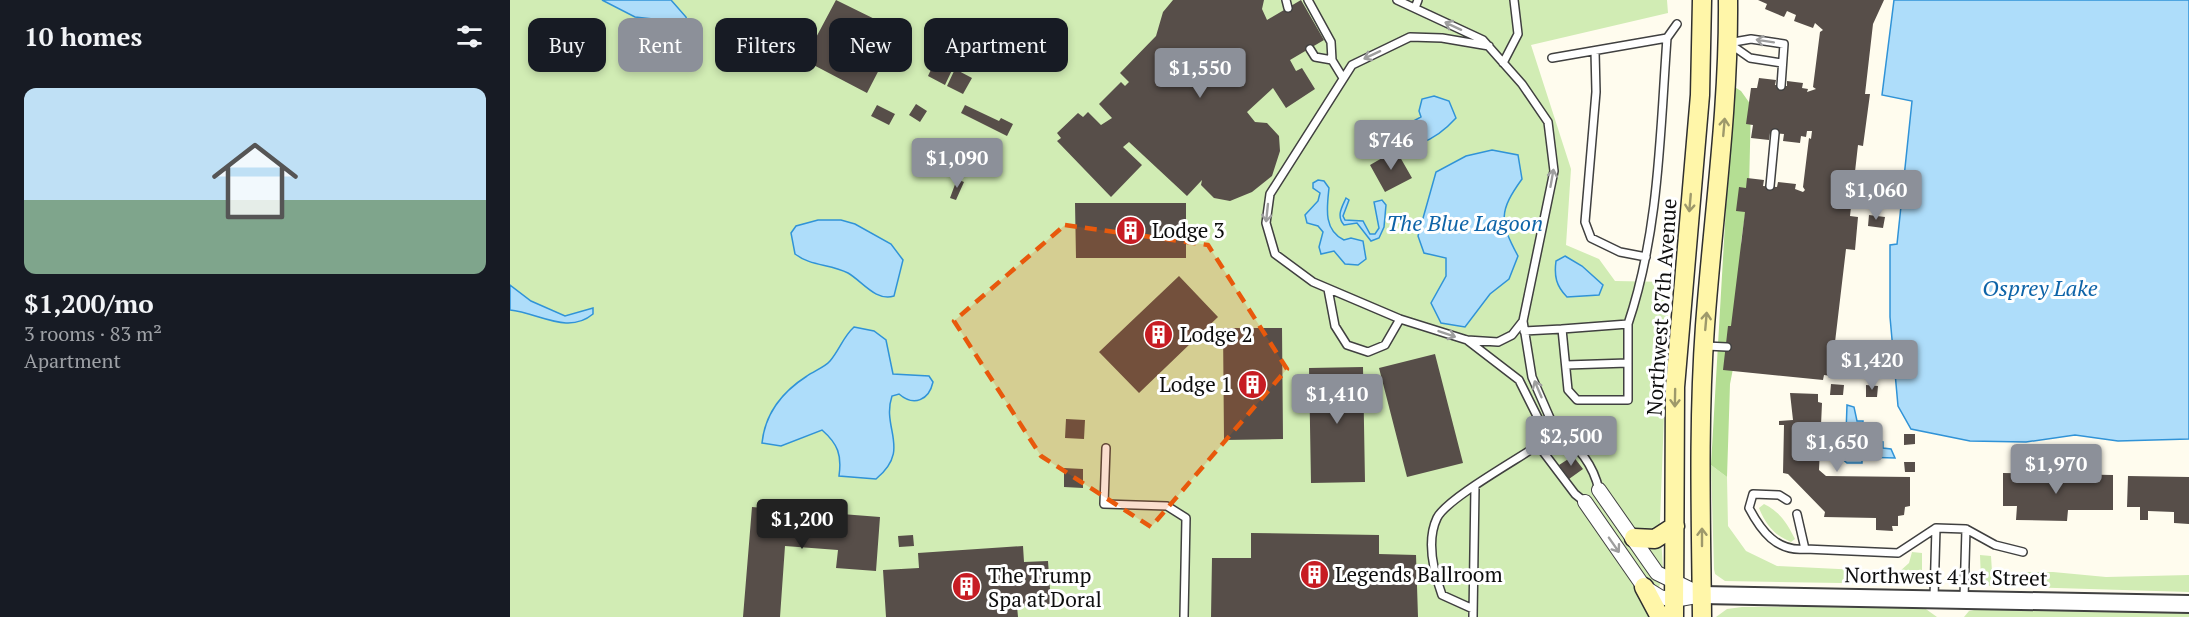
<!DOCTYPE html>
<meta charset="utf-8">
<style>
:root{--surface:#171b24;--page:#20242c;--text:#f1f3f6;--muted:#9ea1a6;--line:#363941;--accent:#8c9099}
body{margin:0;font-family:"PT Serif",serif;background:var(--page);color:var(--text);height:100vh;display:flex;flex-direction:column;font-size:22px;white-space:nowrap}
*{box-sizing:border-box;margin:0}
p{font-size:20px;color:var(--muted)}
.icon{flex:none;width:33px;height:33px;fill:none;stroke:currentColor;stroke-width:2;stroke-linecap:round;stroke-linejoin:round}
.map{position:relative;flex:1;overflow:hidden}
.sheet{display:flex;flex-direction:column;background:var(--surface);width:510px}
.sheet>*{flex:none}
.banner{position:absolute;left:18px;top:18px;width:570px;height:54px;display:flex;gap:12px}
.price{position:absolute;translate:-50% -51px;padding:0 14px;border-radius:6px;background:var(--accent);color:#fff;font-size:20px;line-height:39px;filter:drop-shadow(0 2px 3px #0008)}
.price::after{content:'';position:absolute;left:50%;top:36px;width:18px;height:14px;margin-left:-9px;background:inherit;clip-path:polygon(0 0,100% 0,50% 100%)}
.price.selected{background:#222;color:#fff}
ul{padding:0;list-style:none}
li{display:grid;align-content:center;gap:12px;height:318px;padding:0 24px}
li+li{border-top:2px solid var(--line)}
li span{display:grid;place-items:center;height:186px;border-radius:12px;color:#555}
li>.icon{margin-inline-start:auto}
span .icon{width:108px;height:108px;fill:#fffc;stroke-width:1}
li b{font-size:26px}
h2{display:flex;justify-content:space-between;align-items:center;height:72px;padding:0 24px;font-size:26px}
.chip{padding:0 21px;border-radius:12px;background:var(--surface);box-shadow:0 3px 9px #0003;font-size:21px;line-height:54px}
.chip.selected{background:var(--accent);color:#fff}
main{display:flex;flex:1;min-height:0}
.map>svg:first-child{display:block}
.green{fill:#d1ecb4}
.forest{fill:#b4de93}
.water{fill:#aeddfa;stroke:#3093d7;stroke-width:1.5}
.building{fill:#574e49}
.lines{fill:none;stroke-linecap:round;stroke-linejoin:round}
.service-casing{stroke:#404040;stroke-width:10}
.minor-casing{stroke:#404040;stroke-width:16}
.tertiary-casing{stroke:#404040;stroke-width:20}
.secondary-casing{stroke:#2f2f2f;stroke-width:21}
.service{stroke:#fff;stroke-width:7}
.minor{stroke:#fff;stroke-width:14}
.tertiary{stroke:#fff;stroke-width:16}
.secondary{stroke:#fff6a9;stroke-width:18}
.oneway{stroke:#9e9e9e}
.oneway2{stroke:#9e996b}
.marked{fill:#e8590c;fill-opacity:0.2;stroke:#e8590c;stroke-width:4.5;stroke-dasharray:12 8;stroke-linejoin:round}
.labels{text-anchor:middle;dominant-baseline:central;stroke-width:6;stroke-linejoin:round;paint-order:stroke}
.poi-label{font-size:21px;fill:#0d0d0d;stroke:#fff;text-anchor:start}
.street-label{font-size:21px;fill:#0d0d0d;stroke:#fff}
.water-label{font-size:22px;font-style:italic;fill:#0e64a8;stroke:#fff}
</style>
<main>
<section class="sheet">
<h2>10 homes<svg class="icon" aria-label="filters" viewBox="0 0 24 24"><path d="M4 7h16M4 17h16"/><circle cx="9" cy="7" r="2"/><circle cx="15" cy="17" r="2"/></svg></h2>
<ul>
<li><span style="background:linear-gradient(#bfe0f5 60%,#7fa58c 0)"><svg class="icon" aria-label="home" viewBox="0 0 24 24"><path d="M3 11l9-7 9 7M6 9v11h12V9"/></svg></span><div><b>$1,200/mo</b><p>3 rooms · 83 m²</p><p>Apartment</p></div></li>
</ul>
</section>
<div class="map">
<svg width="1679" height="617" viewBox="0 0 1679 617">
<rect width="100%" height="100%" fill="#fffcee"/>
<path class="green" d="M 0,0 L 1157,0 L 1158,13 L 1021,45 L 1061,169 L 1056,245 L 1089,259 L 1105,281 L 1159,282 L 1150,522 L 1153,569 L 1143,617 L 0,617 Z
M 1201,465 L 1217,477 L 1218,526 L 1236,551 L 1267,566 L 1389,572 L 1399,563 L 1402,552 L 1412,553 L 1412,572 L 1405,582 L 1393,584 L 1215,581 L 1205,574 L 1204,569 Z
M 1254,504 C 1270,512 1277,523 1285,539 L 1281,542 C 1264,535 1256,525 1249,508 Z
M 1470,555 L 1481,556 L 1482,572 L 1543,572 L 1596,577 L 1679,575 L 1679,592 L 1480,586 L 1471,580 Z
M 1388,606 L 1413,607 L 1427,617 L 1206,617 L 1217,609 L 1232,607 Z
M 1469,609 L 1679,613 L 1679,617 L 1454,617 L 1459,611 Z"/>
<path class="forest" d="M 1223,86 L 1231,91 L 1241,105 L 1239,188 L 1231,242 L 1233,318 L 1220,384 L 1217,477 L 1201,465 Z"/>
<path class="water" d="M 92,0 L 161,0 L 176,17 L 179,28 L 168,31 L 155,29 L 143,19 L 125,17 Z
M 1384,0 L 1679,0 L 1679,439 L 1608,441 L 1565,435 L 1516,442 L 1460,441 L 1401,429 L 1388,406 L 1380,317 L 1380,245 L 1387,244 L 1402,101 L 1372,95 Z
M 924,96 L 939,101 L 946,118 C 926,140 897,157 870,135 L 870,127 L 877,125 L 889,129 L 911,117 L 909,111 L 912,99 Z
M 982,150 L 1008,155 L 1012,179 C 989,211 989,221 1008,256 L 999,279 L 980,294 L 955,327 L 931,323 L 921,303 L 936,276 L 936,258 L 914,253 L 908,236 L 926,172 L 956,156 Z
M 808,180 L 814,181 L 819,188 C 817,207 813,230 834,240 L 841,238 L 853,241 L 856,259 L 848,265 L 835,264 L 824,251 L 811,254 L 809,247 L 813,232 L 808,226 L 797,223 L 795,215 L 808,201 L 810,193 L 803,188 L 803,183 Z
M 836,198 L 839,200 L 833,216 L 835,220 L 853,221 L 860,234 L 865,234 L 869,228 L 864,202 L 872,200 L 876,205 L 874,227 L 869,238 L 861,241 L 847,223 L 834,225 C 826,216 832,207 836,198 Z
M 308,220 L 331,220 L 345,224 L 381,244 L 393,260 L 384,296 C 366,302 352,281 338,273 C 321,264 300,266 285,254 L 281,233 L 286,226 Z
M 1055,256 L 1072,266 L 1093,285 L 1089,295 L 1057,297 C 1046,286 1044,276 1046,261 Z
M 0,285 L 21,301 L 55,316 L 83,308 L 83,314 C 58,335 29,313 0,310 Z
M 344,327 L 364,331 L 376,340 L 383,374 L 419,376 L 423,382 C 419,400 404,407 389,394 L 382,396 C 371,429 402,449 366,479 L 329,476 C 332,455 328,444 312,430 L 271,446 L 252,443 C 255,413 272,392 297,376 C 304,371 315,367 320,361 C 330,349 333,337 344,327 Z
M 1337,405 L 1344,407 L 1347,421 L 1353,421 L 1353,427 L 1364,431 L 1367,441 L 1373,442 L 1373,448 L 1381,449 L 1385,458 L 1352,457 L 1352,463 L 1337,463 L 1331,458 L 1331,433 L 1336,433 Z"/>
<path class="building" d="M 326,0 L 389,31 L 357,93 L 294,60 Z
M 663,0 L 754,0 L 752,9 L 757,20 L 791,0 L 814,40 L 780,60 L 786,71 L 792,68 L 805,89 L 776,108 L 763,88 L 737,112 L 745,122 L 757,123 L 769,136 L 770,151 L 762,176 L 742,192 L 720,201 L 704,198 L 691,185 L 692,180 L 677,196 L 619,142 L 613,147 L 632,165 L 601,197 L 547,141 L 551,138 L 547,133 L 568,113 L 573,117 L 578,112 L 591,125 L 602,118 L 589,104 L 611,82 L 615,86 L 619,82 L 610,73 L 646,36 L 653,12 Z
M 1248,0 L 1374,0 L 1363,24 L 1355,94 L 1360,94 L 1353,146 L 1348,145 L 1340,216 L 1348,217 L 1345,250 L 1336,249 L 1321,376 L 1314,375 L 1313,380 L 1213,370 L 1218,326 L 1221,326 L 1235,212 L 1226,211 L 1229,187 L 1236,188 L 1237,178 L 1254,180 L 1253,186 L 1267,187 L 1268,182 L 1286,184 L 1285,189 L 1293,192 L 1295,190 L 1293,187 L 1299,138 L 1301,139 L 1302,131 L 1297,131 L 1296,137 L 1291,136 L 1290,143 L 1273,141 L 1274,134 L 1260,133 L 1259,140 L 1241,138 L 1243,125 L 1236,124 L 1241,88 L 1247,88 L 1249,78 L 1266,80 L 1265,85 L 1277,86 L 1277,81 L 1293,83 L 1292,88 L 1298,89 L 1297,92 L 1306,89 L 1303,87 L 1310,32 L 1313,30 L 1305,23 L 1303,28 L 1284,21 L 1286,15 L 1277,11 L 1274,17 L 1255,9 L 1257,4 Z
M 426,59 L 443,68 L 435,85 L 418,76 Z
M 445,69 L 462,78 L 453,94 L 437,86 Z
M 406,104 L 417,111 L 410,122 L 399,115 Z
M 367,105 L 385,114 L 379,125 L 361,116 Z
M 455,105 L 489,121 L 491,118 L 503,124 L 497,136 L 451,113 Z
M 886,150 L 902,178 L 875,192 L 860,165 Z
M 447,179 L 454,182 L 446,200 L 440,198 Z
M 565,203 L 676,203 L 676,258 L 566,258 Z
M 1359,215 L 1375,217 L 1373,228 L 1358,226 Z
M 669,276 L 708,317 L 629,393 L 589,352 Z
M 713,328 L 772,328 L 773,439 L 714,440 Z
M 925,354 L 953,463 L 897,477 L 869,368 Z
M 853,367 L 855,482 L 801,483 L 799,368 Z
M 1321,384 L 1334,385 L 1333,395 L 1320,395 Z
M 1356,385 L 1368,386 L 1367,397 L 1356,397 Z
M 1280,393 L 1308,394 L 1308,402 L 1312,403 L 1309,470 L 1316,476 L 1400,477 L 1400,506 L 1395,507 L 1394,515 L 1388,516 L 1388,526 L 1382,526 L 1383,531 L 1366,530 L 1366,518 L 1314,517 L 1315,512 L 1278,474 L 1273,473 L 1274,425 L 1269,425 L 1269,421 L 1283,420 Z
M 556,419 L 575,420 L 574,439 L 555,438 Z
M 1394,434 L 1405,434 L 1405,444 L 1394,445 Z
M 1063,456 L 1073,469 L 1059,479 L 1049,465 Z
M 1394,462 L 1405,462 L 1405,472 L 1395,472 Z
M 554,468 L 573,469 L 573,488 L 554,487 Z
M 1493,473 L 1603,475 L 1603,510 L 1558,510 L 1557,521 L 1506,520 L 1507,506 L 1493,506 Z
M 1618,476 L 1679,477 L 1679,524 L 1664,523 L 1664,512 L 1638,511 L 1638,520 L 1630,520 L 1630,507 L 1617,507 Z
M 242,507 L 370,517 L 366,571 L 326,568 L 328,550 L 275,546 L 270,617 L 233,617 Z
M 741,533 L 869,535 L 869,554 L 906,555 L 908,617 L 701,617 L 702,558 L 741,558 Z
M 403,535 L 404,546 L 389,547 L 388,536 Z
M 513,546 L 514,562 L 538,561 L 541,604 L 507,606 L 508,617 L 376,617 L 373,570 L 409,568 L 408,553 Z"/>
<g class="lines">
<defs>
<path id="service" d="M 776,0 L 778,8
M 798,0 L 821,42 L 822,60 L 833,78
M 887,0 L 973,40 L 1012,84 L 1038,122 L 1044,171 L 1013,321 L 1022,377 L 1046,432 C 1068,443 1084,467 1089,490
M 905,8 L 908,0
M 1157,38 L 1167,24
M 1218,43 L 1241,39 L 1274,44 L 1271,86
M 1220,44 L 1240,58 L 1272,63
M 979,46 L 932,38 L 900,37 L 842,65 L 760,194 L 756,223 L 765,254 L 803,282 L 890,319 L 957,340 L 988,342 L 1002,335 L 1013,321
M 800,49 L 805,57 L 822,60
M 1085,51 L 1086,92 L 1075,222 L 1081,238 L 1110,252 L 1136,257
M 1042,58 L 1157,38 C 1150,135 1149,232 1118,324
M 993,63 L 1008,34 L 1004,0
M 1260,186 L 1265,133
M 818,289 L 825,326 L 837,345 L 858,352 L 875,345 L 890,319
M 1014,331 L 1052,329 L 1058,390 L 1067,400 L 1118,400 L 1118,324 L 1052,329
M 957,340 L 1009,380 L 1034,430 L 1028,445 L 1065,494 L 1075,502
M 1196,346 L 1217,347
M 1056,365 L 1118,363
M 596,448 L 594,504 L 657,506 L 676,518 L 674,617
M 1277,500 L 1269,495 L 1243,494 L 1239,508 C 1251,531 1267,552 1295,549
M 1287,514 L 1295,549 L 1388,553 L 1426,528 L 1456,529 L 1485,545 L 1513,552
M 1424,597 L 1426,528
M 1454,598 L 1456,529
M 963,609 L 932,595 C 924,573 916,541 927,518 C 936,499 1008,459 1028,445
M 963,617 L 965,487"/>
<path id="minor" d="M 1089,490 L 1147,573 L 1192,595
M 1075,502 L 1134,587 L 1150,597 L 1164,600 L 1192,595"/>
<path id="tertiary" d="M 1192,595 L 1679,604"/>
<path id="secondary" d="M 1124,538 L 1145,539 L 1165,526
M 1134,587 L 1150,617
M 1164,617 L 1165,387 L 1190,95 L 1192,0
M 1192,617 C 1191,520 1188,423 1195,326 C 1203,217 1219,110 1218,0"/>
</defs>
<use href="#service" class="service-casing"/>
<use href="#minor" class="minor-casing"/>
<use href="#tertiary" class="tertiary-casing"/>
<use href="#secondary" class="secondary-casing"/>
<use href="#service" class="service"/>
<use href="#minor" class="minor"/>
<use href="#tertiary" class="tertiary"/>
<use href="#secondary" class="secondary"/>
</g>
<defs><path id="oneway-shaft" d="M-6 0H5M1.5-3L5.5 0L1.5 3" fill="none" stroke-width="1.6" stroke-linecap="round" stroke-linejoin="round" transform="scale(1.5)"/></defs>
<g class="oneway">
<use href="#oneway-shaft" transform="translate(943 26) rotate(-155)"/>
<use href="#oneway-shaft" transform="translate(1255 41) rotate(-171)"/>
<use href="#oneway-shaft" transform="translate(862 55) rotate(155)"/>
<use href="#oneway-shaft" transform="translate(1042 178) rotate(-80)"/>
<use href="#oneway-shaft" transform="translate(757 213) rotate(96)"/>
<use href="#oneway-shaft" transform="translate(937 334) rotate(19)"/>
<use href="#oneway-shaft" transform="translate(1028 389) rotate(-113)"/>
<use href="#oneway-shaft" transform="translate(1104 545) rotate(55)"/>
</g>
<g class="oneway2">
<use href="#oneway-shaft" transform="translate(1214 127) rotate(-85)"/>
<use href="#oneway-shaft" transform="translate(1180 203) rotate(95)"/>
<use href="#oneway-shaft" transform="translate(1196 321) rotate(-85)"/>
<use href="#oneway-shaft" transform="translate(1165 398) rotate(91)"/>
<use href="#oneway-shaft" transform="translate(1192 537) rotate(-90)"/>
</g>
<path class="marked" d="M 555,225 L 698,245 L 777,369 L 641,527 L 531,456 L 444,321 Z"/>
<defs>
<symbol id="building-disc" viewBox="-11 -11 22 22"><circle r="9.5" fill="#c71c23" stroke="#fff"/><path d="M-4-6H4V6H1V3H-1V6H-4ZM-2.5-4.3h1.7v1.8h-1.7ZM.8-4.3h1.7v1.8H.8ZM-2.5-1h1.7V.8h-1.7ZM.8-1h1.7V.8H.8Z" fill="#fff"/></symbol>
</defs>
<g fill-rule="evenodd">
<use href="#building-disc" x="604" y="214" width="33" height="33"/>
<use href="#building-disc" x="632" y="318" width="33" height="33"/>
<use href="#building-disc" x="726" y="368" width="33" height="33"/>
<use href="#building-disc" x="788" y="558" width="33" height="33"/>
<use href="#building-disc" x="440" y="570" width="33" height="33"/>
</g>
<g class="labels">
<g class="poi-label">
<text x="642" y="230">Lodge 3</text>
<text x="670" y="334">Lodge 2</text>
<text x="722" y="384" text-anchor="end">Lodge 1</text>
<text x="825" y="574">Legends Ballroom</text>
<text x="478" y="575">The Trump<tspan x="478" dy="24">Spa at Doral</tspan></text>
</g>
<g class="street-label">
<text transform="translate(1151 307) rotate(-86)">Northwest 87th Avenue</text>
<text transform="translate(1436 576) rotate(1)">Northwest 41st Street</text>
</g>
<g class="water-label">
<text x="955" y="222">The Blue Lagoon</text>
<text x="1530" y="287">Osprey Lake</text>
</g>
</g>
</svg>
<b class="price" style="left:690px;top:99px">$1,550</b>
<b class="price" style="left:881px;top:171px">$746</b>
<b class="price" style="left:447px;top:189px">$1,090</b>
<b class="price" style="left:1366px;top:221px">$1,060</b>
<b class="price" style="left:1362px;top:391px">$1,420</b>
<b class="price" style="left:827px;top:425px">$1,410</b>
<b class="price" style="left:1061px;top:467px">$2,500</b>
<b class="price" style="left:1327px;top:473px">$1,650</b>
<b class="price" style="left:1546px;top:495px">$1,970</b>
<b class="price selected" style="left:292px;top:550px">$1,200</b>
<div class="banner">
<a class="chip">Buy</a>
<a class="chip selected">Rent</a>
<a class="chip">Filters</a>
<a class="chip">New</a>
<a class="chip">Apartment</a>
</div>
</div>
</main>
